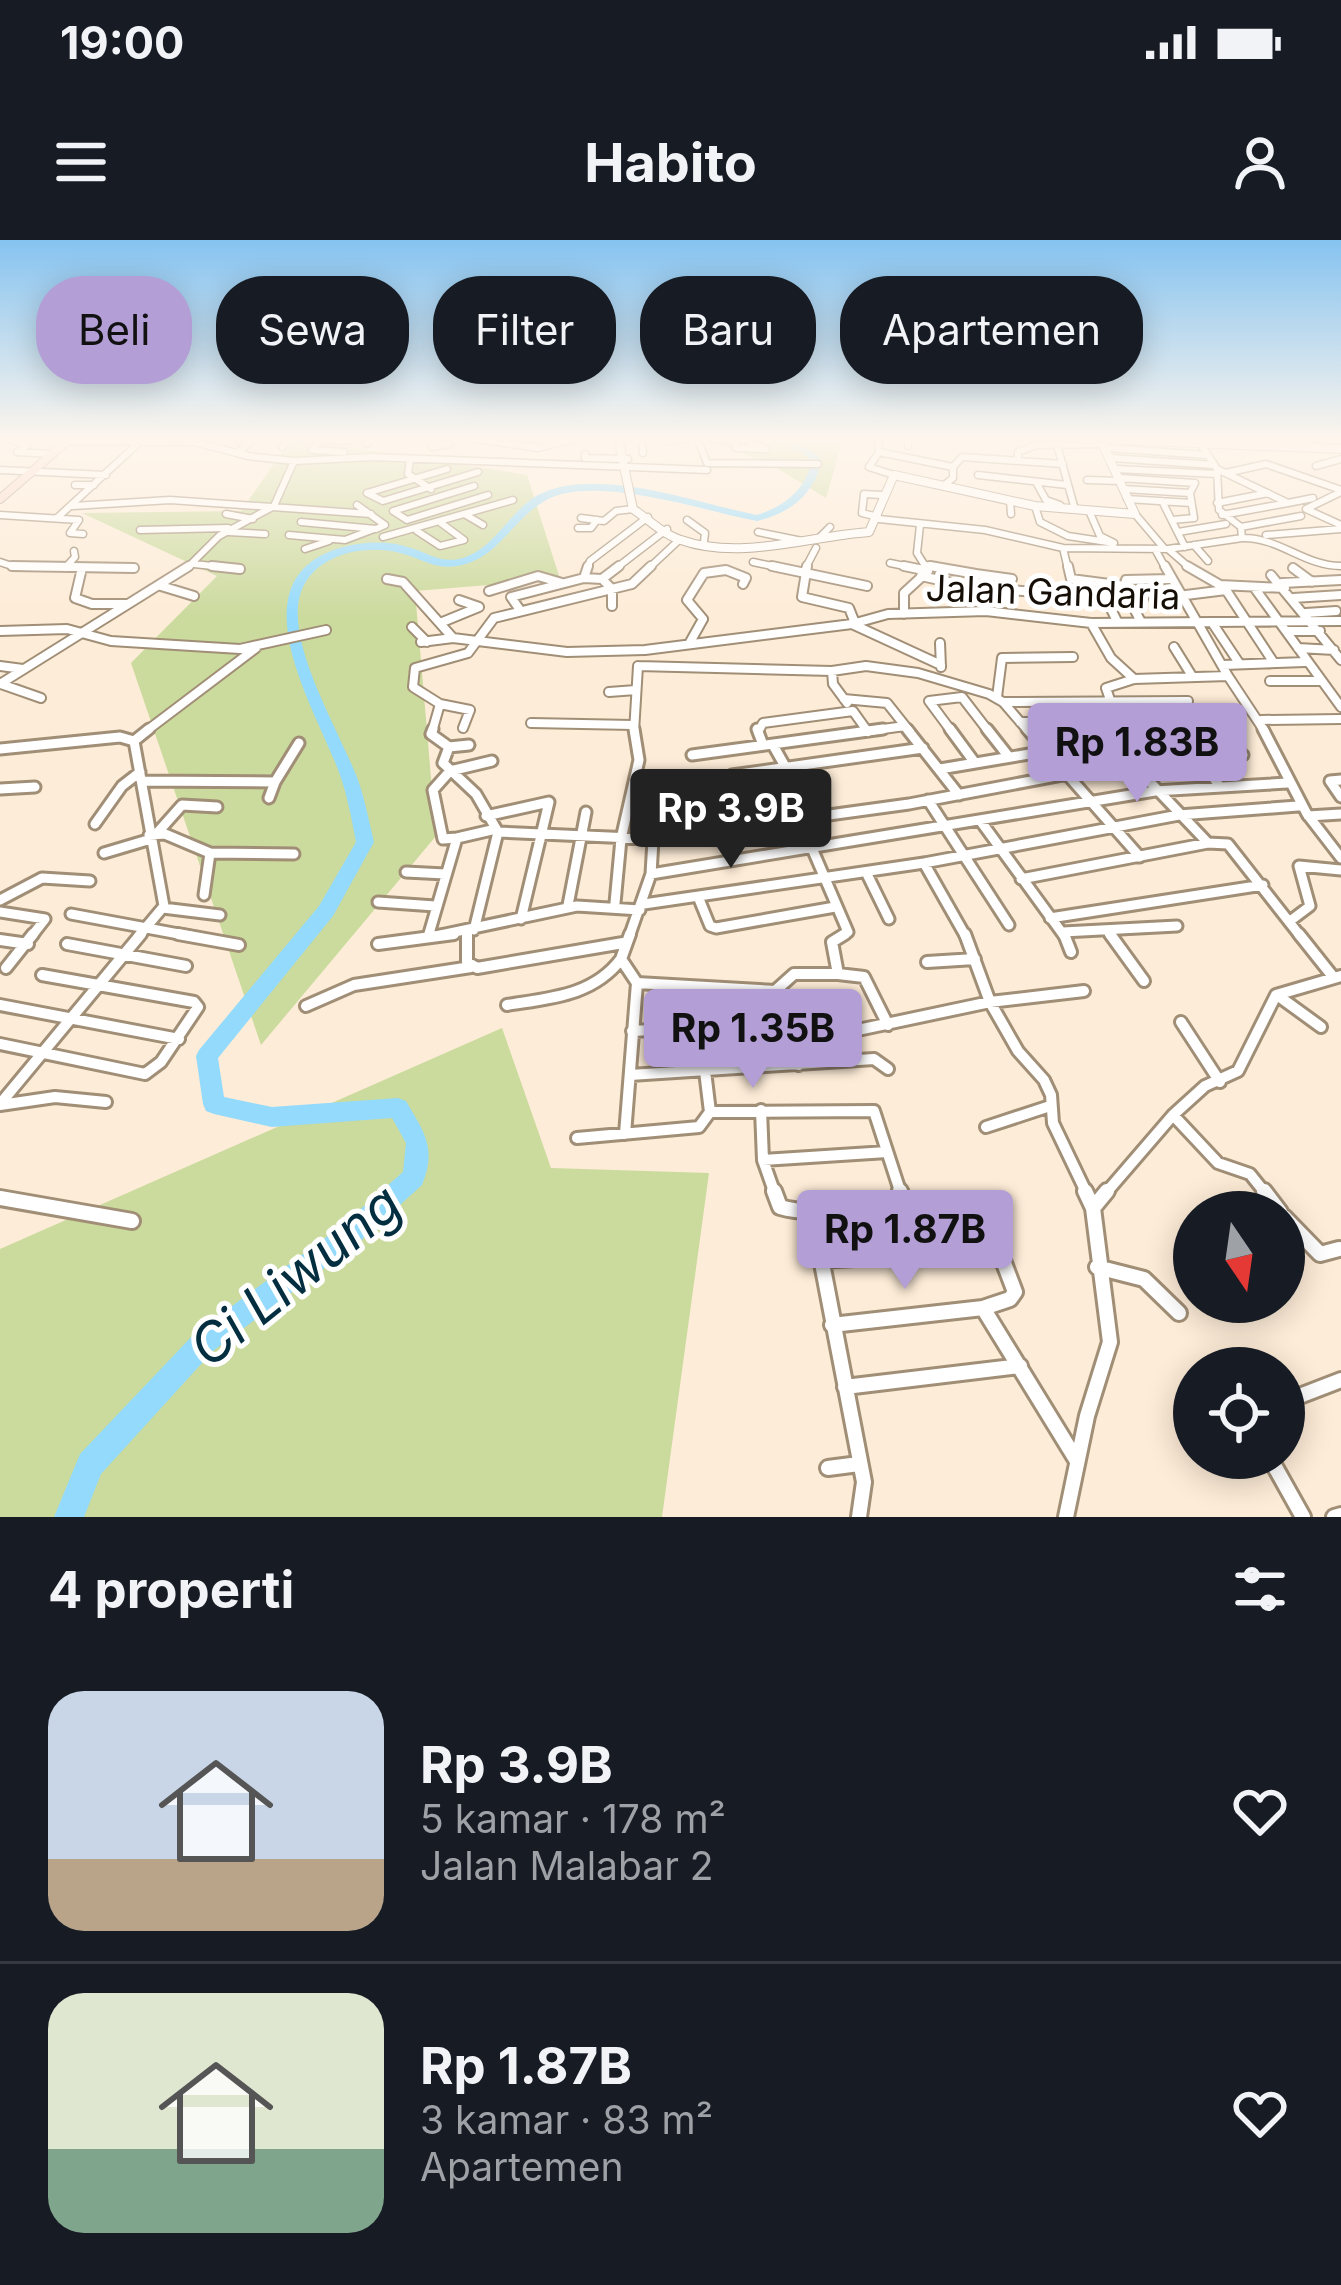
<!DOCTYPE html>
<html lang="id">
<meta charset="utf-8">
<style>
:root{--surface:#171b24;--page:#242831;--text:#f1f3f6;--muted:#9ea1a6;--line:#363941;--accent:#b39ed6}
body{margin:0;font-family:Inter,sans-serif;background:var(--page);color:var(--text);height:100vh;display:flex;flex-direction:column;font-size:45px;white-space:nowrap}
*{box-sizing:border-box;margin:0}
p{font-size:39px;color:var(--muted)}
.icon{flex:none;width:66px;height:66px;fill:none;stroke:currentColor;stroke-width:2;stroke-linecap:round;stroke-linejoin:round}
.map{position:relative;height:1277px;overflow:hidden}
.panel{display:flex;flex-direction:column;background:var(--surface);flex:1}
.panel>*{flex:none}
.banner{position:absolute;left:36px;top:36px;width:1269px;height:108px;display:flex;gap:24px}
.needle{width:78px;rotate:167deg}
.controls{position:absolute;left:1173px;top:951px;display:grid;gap:24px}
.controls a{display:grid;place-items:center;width:132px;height:132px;border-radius:50%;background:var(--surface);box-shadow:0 6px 30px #0003;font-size:60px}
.price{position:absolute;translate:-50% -102px;padding:0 27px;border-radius:12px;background:var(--accent);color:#111;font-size:39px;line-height:78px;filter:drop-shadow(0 3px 6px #0008)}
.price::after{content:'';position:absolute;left:50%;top:72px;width:36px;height:27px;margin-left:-18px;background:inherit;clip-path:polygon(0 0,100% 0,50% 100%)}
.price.selected{background:#222;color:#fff}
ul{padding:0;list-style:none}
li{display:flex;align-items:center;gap:36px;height:300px;padding:0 48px}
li+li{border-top:3px solid var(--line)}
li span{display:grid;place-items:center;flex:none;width:336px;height:240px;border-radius:36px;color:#555}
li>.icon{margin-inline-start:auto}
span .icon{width:144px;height:144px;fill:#fffc;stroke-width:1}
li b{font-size:51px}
h2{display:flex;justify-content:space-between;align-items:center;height:144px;padding:0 48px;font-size:51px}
.pill{padding:0 42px;border-radius:48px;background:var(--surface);box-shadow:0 6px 30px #0003;font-size:42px;line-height:108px}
.pill.selected{background:var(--accent);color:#111}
.status{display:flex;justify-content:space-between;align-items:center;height:84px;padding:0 60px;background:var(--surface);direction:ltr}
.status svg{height:33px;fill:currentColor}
header{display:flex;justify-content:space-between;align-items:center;height:156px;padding:0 48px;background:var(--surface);font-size:54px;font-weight:700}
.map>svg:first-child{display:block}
.green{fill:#cbda9d}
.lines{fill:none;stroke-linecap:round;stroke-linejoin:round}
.river{fill:#93dafd;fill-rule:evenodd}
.minor-far4-casing{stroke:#a18e76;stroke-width:9}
.minor-far3-casing{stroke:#a18e76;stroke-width:12}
.minor-far2-casing{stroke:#a18e76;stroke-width:15}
.minor-far1-casing{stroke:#a18e76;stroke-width:16}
.minor-casing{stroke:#a18e76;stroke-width:20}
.tertiary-casing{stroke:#a18e76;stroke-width:10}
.secondary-casing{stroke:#a18e76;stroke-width:10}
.minor-far4{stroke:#fff;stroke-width:6}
.minor-far3{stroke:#fff;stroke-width:8}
.minor-far2{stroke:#fff;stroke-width:9}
.minor-far1{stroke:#fff;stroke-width:10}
.minor{stroke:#fff;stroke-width:14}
.tertiary{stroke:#fff;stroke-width:8}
.secondary{stroke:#fad6c9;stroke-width:8}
.labels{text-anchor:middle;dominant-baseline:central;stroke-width:10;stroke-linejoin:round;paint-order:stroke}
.far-street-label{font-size:36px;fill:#150e06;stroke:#fff}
.near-water-label{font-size:54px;font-style:italic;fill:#022e40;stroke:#fff}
</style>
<div class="status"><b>19:00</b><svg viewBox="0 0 49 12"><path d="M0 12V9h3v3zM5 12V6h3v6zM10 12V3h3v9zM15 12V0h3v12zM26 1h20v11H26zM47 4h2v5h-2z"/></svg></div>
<header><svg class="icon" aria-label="menu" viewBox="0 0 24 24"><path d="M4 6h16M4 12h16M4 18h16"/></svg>Habito<svg class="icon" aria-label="person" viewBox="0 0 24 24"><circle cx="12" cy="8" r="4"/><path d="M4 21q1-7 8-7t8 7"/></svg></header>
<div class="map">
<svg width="1341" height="1277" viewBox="0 0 1341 1277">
<rect width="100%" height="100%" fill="#fdecd7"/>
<path class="green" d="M 292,198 L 527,235 L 560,339 L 415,351 L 436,596 L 261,805 L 131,423 L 217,336 L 82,273 L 241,271 Z
M 701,198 L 843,198 L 826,258 L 768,223 Z
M 502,788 L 551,928 L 709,933 L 662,1277 L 0,1277 L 0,1009 Z"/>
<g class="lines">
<path class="river" d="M 761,198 C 784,198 806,204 822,220 C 814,255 790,273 757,281 C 703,271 590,232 543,262 C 510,282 498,319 457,326 C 433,330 418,316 396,312 C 359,304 308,317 299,359 C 289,410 340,492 358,540 C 365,560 369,581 374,602 L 333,676 L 218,818 L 224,857 L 272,867 L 398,858 L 406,861 C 424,892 437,908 422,945 L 358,1003 L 213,1111 L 101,1234 L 84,1277 L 54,1277 L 80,1214 L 195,1093 L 340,987 L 403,932 L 406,903 L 392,878 L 272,887 L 214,874 L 206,871 L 203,864 L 196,816 L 199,810 L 319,666 L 356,602 C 351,575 346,548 335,522 C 308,456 235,333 347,306 C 368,301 391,301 411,308 C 430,314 442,324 463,318 C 497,307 510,269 540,254 C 598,226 696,263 757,275 C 785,266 805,250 812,221 L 802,212 Z"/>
<defs>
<path id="minor-far4" d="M 5,198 L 27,205 L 17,212 L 51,214
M 440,198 L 432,207 L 449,204
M 469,198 L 538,208 L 577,198
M 521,198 L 526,199
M 642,198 L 643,213
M 697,198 L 707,223 L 818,224
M 710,198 L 735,201 L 736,208 L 766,209 L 751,203
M 878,198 L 879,212 L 869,227 L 894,235
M 908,198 L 908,206
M 1201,198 L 1341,200
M 1202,198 L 1200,203 L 1217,229 L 1219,270 L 1241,287
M 321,199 L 312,210 L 344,212
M 67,201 L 195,202 L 248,216 L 294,221 L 372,217 L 707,230
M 668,201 L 688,198
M 367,204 L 371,198
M 1057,205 L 1074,266
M 282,207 L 290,198 L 353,201
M 1107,208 L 1208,215
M 879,212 L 953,227
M 237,213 L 249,203 L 238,200
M 585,214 L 585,218 L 628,219
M 1112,218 L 1214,225
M 410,219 L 408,234 L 431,249
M 1018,221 L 1018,212 L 1037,205 L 1104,204
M 1316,226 L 1341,219
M 1117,229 L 1217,234
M 1217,229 L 1288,263 L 1222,275
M 0,230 L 106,235
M 1226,233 L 1266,224 L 1341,250
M 978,235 L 1067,245
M 1120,238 L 1195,243
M 1087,240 L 1121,241
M 1036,242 L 1046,260 L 1060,265
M 75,245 L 94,245
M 474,246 L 393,271 L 407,280 L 488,255
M 943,246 L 953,238 L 953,227 L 962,217 L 1063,224
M 1124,249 L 1190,253
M 1341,252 L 1306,269 L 1341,285
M 367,253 L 383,261 L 478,232
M 367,253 L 447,229
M 1127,259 L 1191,263
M 1010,261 L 1011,274
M 1162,261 L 1185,307
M 1217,263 L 1268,253
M 1288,263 L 1313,258
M 73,266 L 170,260 L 371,274
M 1035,266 L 1040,282 L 1068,296 L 1114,303 L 1100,296 L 1090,273
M 226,274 L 253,279
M 1135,274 L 1163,307
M 0,275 L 79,280 L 70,293 L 83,294
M 466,275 L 483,285
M 878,277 L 862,273 L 864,254 L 881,255
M 57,278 L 144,198
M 581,278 L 604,281 L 616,271 L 633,269
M 879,279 L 985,290 L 1063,308 L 1168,309
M 687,280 L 705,293 L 704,302
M 1172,280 L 1194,278 L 1190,253 L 1195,243
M 301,282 L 376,289 L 385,285 L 357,265
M 920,285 L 917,313 L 927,329
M 578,288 L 591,288 L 597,280
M 140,290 L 228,288
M 417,291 L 440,306 L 464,300 L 441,283
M 228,292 L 265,294
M 758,292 L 802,301
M 1178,292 L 1226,284
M 289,295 L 345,300 L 374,289
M 1266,295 L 1341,289
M 383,297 L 513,260
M 820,297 L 830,287
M 1242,298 C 1279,297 1304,326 1341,326
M 1194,305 L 1208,321
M 1063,308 L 1068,329
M 305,309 L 329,301
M 1155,309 L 1166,329
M 0,322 L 15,327 L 134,328
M 753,322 L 786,329
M 890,323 L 919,329
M 194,324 L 240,329
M 924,325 L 947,329
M 65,328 L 75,317 L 74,311
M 186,329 L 219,296 L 274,266 L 294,221
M 587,329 L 590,321 L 648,277
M 615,329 L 667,289
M 648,329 L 679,300
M 805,329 L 816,308
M 1191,329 L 1168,309 L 1242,298 L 1241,287 L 1301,276"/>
<path id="minor-far3" d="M 12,326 L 134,328
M 212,326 L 240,329
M 772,326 L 867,346
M 807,326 L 802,357 L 849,368 L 855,383
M 904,326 L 928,331
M 930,326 L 976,334 L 971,347 L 1085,356
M 1068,326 L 1071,339 L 1125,346 L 1126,340 L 1170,339
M 1187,326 L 1220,345 L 1285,348
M 82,328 L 75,358 L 92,364 L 126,364
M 1293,328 L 1312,342
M 976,334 L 1012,339
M 1271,335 L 1341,420
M 921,336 L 971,347
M 584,338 L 588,326
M 387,339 L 403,342 L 453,398
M 1282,343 L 1341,340
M 161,346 L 194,356
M 1256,350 L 1341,467
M 489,351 L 538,336 L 562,343
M 1105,357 L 1117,381
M 1293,358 L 1341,355
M 1129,359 L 1141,382
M 1154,359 L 1226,350 L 1274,423
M 612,366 L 612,349 L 602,339 L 619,326
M 520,370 L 511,357 L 584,338 L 602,339
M 1306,373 L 1336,371
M 904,374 L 904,353 L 928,331 L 925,326
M 440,383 L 479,367 L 459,360
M 1091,383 L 1111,418 L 1134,439
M 852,384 L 941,425
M 1213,384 L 1239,423
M 412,387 L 427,402
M 0,391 L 67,389 L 111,401 L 240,409 L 326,390
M 1288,391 L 1320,391
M 421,402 L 453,398 L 567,412 L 645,410 L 852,384 L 888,374 L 986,371 L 1091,383 L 1341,381
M 940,403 L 941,427
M 689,404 L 703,379 L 687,360 L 704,333 L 726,330 L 746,338 L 743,344
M 1174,407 L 1192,436
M 1298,408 L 1334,410
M 1223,425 L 1305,422
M 0,426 L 23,429
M 638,426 L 832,431 L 866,426 L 918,433 L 989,454 L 1003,462 L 1029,492
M 832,431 L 833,444 L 847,463
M 1228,436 L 1265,492
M 1270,441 L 1322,441
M 0,444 L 189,326
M 1,444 L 41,458
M 609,452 L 636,450
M 997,457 L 1002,418 L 1073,417
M 844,459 L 887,463 L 910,492
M 1003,462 L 1188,461
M 440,464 L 470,470 L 463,488
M 1261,480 L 1341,479
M 1020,482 L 1116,482
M 531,483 L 633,485
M 145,492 L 256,408
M 432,492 L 440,464 L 413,447 L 415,428 L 468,413 L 494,378 L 632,344 L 651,326
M 634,492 L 638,426
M 758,492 L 763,483 L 853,471 L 868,492
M 861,492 L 905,486
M 952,492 L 929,461 L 962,457 L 989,492
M 1121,492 L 1106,448 L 1134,439 L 1228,436 L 1165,326"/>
<path id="minor-far2" d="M 433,489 L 431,494 L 449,507 L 443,523 L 476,554 L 498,592 L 654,599 L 909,564 L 1131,522 L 1203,523 L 1220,547
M 757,489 L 763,505
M 907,489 L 959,555
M 950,489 L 975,523
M 987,489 L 1009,517
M 1027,489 L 1140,617
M 1120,489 L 1131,522 L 1208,603
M 1263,489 L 1307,574 L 1341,618
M 134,501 L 164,666 L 138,697
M 773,505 L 813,576
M 449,507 L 469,505
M 0,509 L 120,497 L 134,501 L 149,489
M 692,515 L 883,489
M 1203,523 L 1243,515
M 940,529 L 1047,511
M 732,535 L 923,508
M 1341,540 L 1330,541 L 1341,557
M 142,541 L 275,542 L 269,558
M 275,542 L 299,503
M 0,549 L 35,547
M 928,560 L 1009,685
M 657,569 L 798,550
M 486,576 L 549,562 L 521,679
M 1308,576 L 1341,574
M 799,578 L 848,692 L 840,697
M 982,583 L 1065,697
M 95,584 L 122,546 L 140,532
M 158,592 L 182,565 L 217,567
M 149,595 L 165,594 L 210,613 L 294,614
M 457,598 L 496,589
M 104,613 L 151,599
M 924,623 L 966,697
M 406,632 L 445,634
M 866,632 L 889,679
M 651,634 L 1155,551 L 1287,543
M 1021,639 L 1208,603 L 1228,604 L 1301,697
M 204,655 L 210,613
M 699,659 L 710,686 L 716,688 L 835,667
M 0,660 L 42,638 L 90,641
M 378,662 L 435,666
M 615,663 L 621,599 L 639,520 L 634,489
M 644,664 L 924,623 L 1179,575 L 1298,566
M 568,665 L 586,572
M 163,668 L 220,675
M 0,672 L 45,679 L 31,697
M 71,674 L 195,697
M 1050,678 L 1263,645
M 1290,681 L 1310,666 L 1299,626 L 1341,630
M 474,690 L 498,592
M 467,691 L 467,697
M 1063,692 L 1177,686
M 1109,693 L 1112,697
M 428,697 L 457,598 L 443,599 L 433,550 L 450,531 L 492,521
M 431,697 L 577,666 L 640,670
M 629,697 L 651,634 L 656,549"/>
<path id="minor-far1" d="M 178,694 L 239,705
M 467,694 L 467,722 L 477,728 L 623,703
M 845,694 L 832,702 L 838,734 L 864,737 L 888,785
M 965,694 L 990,762 L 1018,811 L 1044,840 L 1051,855 L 1053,883 L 1087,954
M 1064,694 L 1071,712
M 1110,694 L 1144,741
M 1299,694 L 1334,738
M 0,700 L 28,704
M 67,704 L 186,726
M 378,704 L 454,694
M 927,722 L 975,719
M 6,728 L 33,694
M 637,743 L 775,751 L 799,825
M 775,751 L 794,734 L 838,734
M 1277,755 L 1321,787
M 0,765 L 179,799
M 507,765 C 550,758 593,756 621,719
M 306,766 L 354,745 L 471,727
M 1181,782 L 1220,842
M 632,791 L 788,783
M 0,804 L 145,834 L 161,822 L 198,767 L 194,762 L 42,735
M 850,820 L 847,800 L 853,791 L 990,762 L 1084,751
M 630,835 L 874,819 L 888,829
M 0,864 L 141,694
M 0,865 L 55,857 L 106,862
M 761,870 L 763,920 L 775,954
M 710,872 L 874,871 L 901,954
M 1173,875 L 1218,923 L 1250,934 L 1266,954
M 986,887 L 1050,866
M 625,894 L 637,743 L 621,719 L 630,694
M 577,898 L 699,887 L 710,872 L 705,831
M 763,920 L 887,912
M 1105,954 L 1173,875 L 1205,846 L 1238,831 L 1276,755 L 1341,736"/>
<path id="minor" d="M 774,951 L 780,967 C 832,982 886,950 938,967 C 961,974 980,995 999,1010
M 900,951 L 904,963
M 1085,951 L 1093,968
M 1264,951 L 1280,972
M 0,958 L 132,981
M 812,971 L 864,1242 L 859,1277
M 1284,977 L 1320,1014 L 1339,1009
M 819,1020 L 999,1010 L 1015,1052 L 1010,1059 L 983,1068 L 1077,1221
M 1097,1027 L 1144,1039 L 1179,1073
M 832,1085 L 983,1068
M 845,1147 L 1020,1126
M 1284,1162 L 1341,1140
M 1270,1218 L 1303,1277
M 828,1228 L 859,1224
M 1066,1277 L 1087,1176 L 1110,1102 L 1093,968 L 1107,951
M 1334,1277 L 1341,1275"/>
<path id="tertiary" d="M 618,198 L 633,269 C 648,279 664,295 681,300 C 740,321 810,296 869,292 L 894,235 L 1035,266 L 1135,274 L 1100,199
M 1100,199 L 1341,209"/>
<path id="secondary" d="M 0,259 L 71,198"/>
</defs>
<use href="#minor-far4" class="minor-far4-casing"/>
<use href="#minor-far3" class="minor-far3-casing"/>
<use href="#minor-far2" class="minor-far2-casing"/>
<use href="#minor-far1" class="minor-far1-casing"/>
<use href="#minor" class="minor-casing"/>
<use href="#tertiary" class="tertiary-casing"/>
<use href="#secondary" class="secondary-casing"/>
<use href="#minor-far4" class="minor-far4"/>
<use href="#minor-far3" class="minor-far3"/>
<use href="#minor-far2" class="minor-far2"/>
<use href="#minor-far1" class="minor-far1"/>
<use href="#minor" class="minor"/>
<use href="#tertiary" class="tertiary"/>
<use href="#secondary" class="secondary"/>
</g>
<linearGradient id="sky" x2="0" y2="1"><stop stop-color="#86c3f0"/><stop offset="0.53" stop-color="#fef6ed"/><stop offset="1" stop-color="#fef6ed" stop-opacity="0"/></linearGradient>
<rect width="1341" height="377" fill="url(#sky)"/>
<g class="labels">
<g class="far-street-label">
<text transform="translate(1053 352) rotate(2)">Jalan Gandaria</text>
</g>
<g class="near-water-label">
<text transform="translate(295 1035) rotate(-39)">Ci Liwung</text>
</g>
</g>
</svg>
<div class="controls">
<a><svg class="needle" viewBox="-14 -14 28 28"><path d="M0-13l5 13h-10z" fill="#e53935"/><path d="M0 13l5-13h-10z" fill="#9ea1a6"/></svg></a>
<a><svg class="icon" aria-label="locate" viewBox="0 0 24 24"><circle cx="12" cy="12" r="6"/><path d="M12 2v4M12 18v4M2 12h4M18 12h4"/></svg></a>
</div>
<b class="price" style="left:1137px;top:565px">Rp 1.83B</b>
<b class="price selected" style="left:731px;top:631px">Rp 3.9B</b>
<b class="price" style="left:753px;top:851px">Rp 1.35B</b>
<b class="price" style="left:905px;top:1052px">Rp 1.87B</b>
<div class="banner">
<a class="pill selected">Beli</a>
<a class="pill">Sewa</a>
<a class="pill">Filter</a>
<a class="pill">Baru</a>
<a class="pill">Apartemen</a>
</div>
</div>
<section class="panel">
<h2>4 properti<svg class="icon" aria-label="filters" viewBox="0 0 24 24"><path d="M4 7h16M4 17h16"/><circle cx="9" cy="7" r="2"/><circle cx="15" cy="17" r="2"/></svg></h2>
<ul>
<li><span style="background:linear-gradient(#c9d6e8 70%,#b9a48a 0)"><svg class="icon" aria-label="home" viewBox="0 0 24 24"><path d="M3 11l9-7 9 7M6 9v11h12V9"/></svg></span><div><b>Rp 3.9B</b><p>5 kamar · 178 m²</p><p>Jalan Malabar 2</p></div><svg class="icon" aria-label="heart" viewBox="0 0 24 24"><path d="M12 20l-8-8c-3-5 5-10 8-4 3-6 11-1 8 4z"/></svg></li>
<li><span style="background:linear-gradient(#dfe7d0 65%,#7fa58c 0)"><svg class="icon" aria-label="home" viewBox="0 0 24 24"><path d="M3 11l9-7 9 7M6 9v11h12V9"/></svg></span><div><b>Rp 1.87B</b><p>3 kamar · 83 m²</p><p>Apartemen</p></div><svg class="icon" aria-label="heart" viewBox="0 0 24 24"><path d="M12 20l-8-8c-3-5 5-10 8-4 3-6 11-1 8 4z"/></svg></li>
</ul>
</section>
